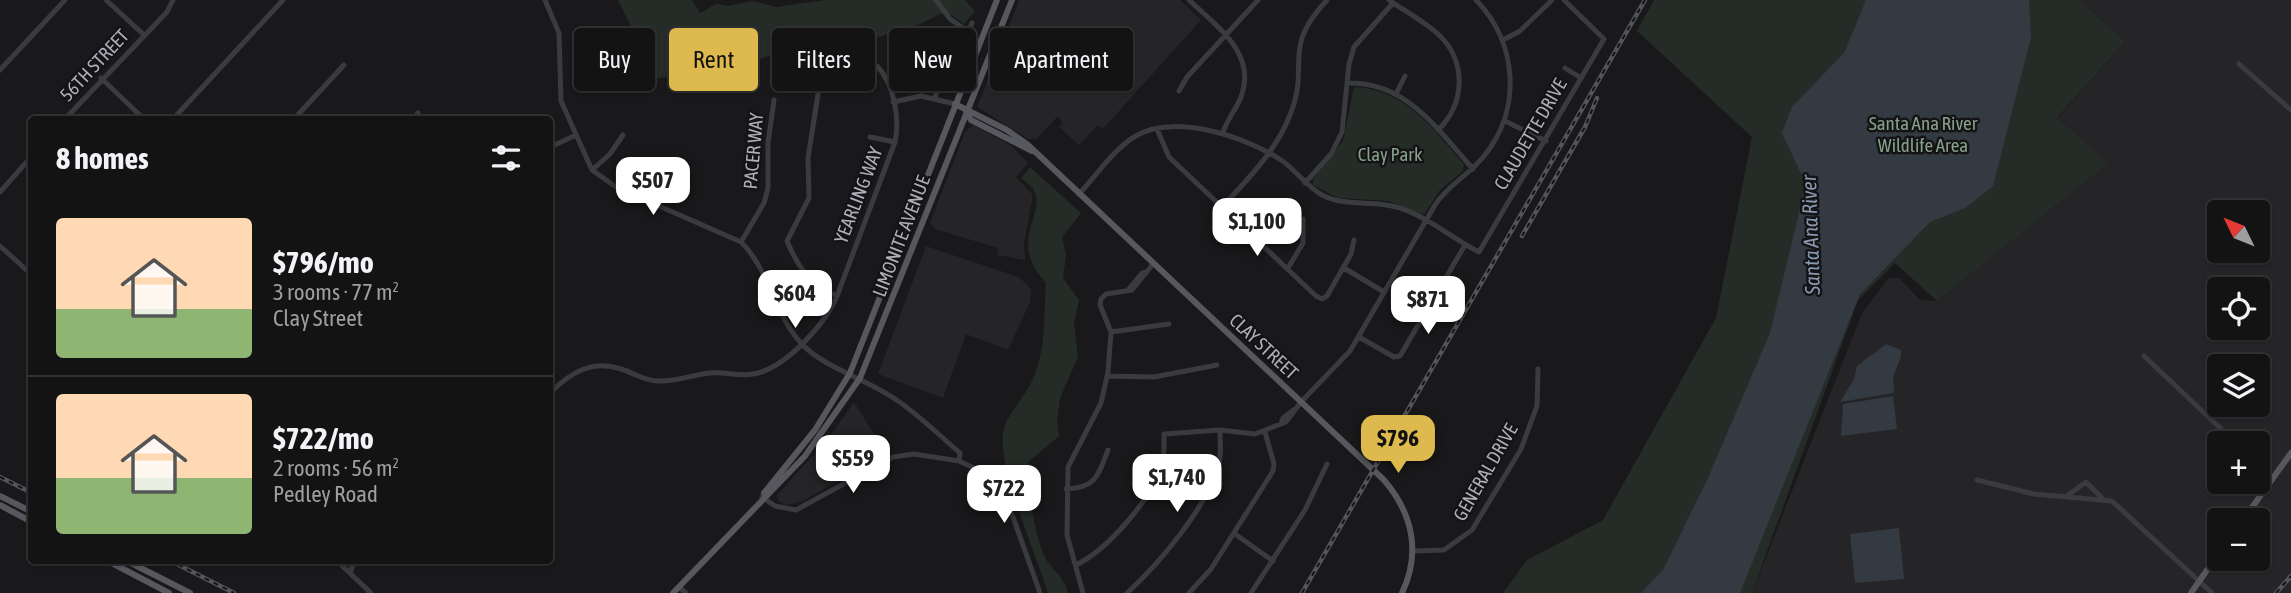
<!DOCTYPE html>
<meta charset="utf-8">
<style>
:root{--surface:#131314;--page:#1c1c1d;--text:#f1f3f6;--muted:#9d9ea0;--line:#323234;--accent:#deb94d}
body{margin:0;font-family:"Asap Condensed",sans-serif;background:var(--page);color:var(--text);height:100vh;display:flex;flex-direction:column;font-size:26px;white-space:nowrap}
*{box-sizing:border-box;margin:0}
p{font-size:23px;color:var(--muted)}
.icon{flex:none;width:38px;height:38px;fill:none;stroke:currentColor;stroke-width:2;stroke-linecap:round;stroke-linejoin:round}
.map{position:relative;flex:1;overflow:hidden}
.sheet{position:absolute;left:28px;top:116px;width:525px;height:448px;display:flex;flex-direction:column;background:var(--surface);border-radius:7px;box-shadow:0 2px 5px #0004,0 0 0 2px var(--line)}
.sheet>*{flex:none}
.guide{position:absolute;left:574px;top:28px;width:665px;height:63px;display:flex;gap:14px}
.needle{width:46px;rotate:313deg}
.buttons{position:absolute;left:2207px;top:200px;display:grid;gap:14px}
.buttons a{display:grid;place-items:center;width:63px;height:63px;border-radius:7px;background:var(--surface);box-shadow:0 2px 5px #0004,0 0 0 2px var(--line);font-size:35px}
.price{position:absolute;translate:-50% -60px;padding:0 16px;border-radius:14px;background:#fff;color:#222;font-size:23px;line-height:46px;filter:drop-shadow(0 2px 4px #0008)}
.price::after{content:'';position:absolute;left:50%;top:42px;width:21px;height:16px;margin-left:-10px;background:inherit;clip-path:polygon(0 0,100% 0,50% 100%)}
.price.selected{background:var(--accent);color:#111}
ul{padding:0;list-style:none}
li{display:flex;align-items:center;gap:21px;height:175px;padding:0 28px}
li+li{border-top:2px solid var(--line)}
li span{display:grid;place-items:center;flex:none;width:196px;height:140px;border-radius:7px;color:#555}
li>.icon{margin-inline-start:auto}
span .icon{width:84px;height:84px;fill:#fffc;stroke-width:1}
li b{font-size:30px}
h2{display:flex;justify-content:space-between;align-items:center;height:84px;padding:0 28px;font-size:30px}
.tag{padding:0 24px;border-radius:7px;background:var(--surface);box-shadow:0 2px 5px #0004,0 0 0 2px var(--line);font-size:24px;line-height:63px}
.tag.selected{background:var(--accent);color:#111}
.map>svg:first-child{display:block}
.built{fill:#252527;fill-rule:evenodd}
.green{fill:#252c27}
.water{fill:#343a42}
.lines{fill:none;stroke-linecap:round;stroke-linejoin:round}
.minor{stroke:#3a3b3f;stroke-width:5}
.major{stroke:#57585e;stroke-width:6}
.rail-casing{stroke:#53555a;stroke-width:4.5}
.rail{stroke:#141416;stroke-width:2;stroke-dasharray:5;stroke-linecap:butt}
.labels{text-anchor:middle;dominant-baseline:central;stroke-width:5;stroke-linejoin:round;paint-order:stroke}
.street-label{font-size:19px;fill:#adafb9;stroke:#141416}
.park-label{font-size:19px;fill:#86a18a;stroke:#141416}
.water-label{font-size:21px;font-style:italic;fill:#889ab0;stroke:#141416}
</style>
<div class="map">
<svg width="2291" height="593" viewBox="0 0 2291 593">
<rect width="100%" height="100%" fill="#19191b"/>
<path class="built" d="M 1019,0 L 1180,0 L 1201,20 L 1103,129 L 1098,125 L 1079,145 L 1059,127 L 1063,123 L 1058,116 L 1036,139 L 1028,139 L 977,107 Z
M 2080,0 L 2291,0 L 2291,593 L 1752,593 L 1862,313 L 1889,278 L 1899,278 L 1920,300 L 1937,301 L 2107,163 L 2057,119 L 2125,42 ZM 2219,212 L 2258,212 L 2258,250 L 2219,250 ZM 2219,289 L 2258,289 L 2258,327 L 2219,327 ZM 2219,366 L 2258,366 L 2258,404 L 2219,404 ZM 2219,443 L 2258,443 L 2258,481 L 2219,481 ZM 2219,520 L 2258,520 L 2258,558 L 2219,558 Z
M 973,125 L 1012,146 L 1028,163 L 1016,177 L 1033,195 L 1024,244 L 1025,260 L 997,255 L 998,248 L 935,229 L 930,223 L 965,132 Z
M 926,246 L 1019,277 L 1031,289 L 1030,302 L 1008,350 L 966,334 L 943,398 L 878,374 Z
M 854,402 L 887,454 L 801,502 L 786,505 L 779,501 L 777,495 L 828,439 Z"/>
<path class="green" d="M 618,0 L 692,0 L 700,13 L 716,4 L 728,6 L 753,1 L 776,7 L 826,0 L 965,0 L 975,11 L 964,24 L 952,15 L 940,14 L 920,24 L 827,53 L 789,47 L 749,64 C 742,62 734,57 727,57 C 705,55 676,82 646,78 L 635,61 L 635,35 Z
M 1654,0 L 2080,0 L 2125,42 L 2057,118 L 2108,163 L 1937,301 L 1895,263 L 1858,300 L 1752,593 L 1503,593 L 1527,560 L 1603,520 L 1716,318 L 1752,137 L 1637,31 Z
M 1354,87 C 1406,89 1432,129 1464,164 L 1463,171 L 1440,190 L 1425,213 L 1422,214 L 1389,201 L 1338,198 L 1313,185 L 1313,179 L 1343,141 Z
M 1030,167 L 1081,213 L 1062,237 L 1066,255 L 1063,278 L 1079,300 L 1074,323 L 1078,357 L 1060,398 L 1057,421 L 1059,436 L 1028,462 C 1027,485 1035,541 1047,561 C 1056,573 1064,578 1068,593 L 1048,593 C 1037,556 998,468 1003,434 C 1006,414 1022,401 1031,383 C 1046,355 1044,314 1046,283 C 1006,239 1048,215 1033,189 C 1031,185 1024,181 1021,178 Z"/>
<path class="water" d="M 1866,0 L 2029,0 L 2031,37 L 1993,186 L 1965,208 L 1930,222 L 1860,294 L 1740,593 L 1641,593 L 1663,570 L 1708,478 L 1770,333 L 1806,184 L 1782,133 L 1792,107 L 1844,53 Z
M 1886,344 L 1901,350 L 1901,357 L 1893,377 L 1894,393 L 1840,402 L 1854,379 L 1857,366 Z
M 1893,396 L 1897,429 L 1841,436 L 1843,404 Z
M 1899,528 L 1904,579 L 1855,583 L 1850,534 Z"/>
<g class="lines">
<path class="minor" d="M 106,0 L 143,34
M 545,0 L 559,33 L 561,101 L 592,170 L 616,187 L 741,242 C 769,269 774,314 801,343 C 823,368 870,380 898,401 C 920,416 940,436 960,453 L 959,461
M 936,0 L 950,19 L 969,32
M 1189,0 C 1215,25 1256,52 1242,94 C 1238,108 1227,118 1223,133
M 1389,0 C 1406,12 1425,22 1439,35 C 1467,62 1465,104 1438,130
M 1503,40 L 1520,31 L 1552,0
M 2239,64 L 2291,110
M 1565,68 L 1581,78
M 0,70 L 65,0
M 101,78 L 144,119
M 1348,83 C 1407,82 1437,129 1473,169
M 1179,91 L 1187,77 L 1258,0
M 1397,92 L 1405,76
M 935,97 L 940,82 L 955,65 L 972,23
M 893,102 L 921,96 L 955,104
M 65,119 L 167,12 L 173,0
M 173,119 L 283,0
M 294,119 L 344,65
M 413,119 L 418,113
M 1505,121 L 1546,141
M 1157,129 L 1169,157 L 1316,296 L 1322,299 L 1327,296 L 1351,254 L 1354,240
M 870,137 L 895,142
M 550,147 L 574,136
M 592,170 L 610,154 L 623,135
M 1305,183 L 1331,154 L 1342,132 L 1349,64 L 1354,47 L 1393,3
M 0,192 L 32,156
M 1079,194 C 1096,176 1113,150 1134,137 C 1174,112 1246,137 1281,160 C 1296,170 1306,186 1322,195 C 1348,208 1374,199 1400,208 C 1428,217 1453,239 1479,252 L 1604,39 L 1564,0
M 1222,207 C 1248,179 1276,151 1290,115 C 1311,64 1280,50 1327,0
M 741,242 L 764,203 L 768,188 L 768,143 L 774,100
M 0,246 L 32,275
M 1288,268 L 1303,243 L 1303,219
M 1344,268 L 1384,292
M 1128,290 L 1142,273 L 1147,272
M 1111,332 L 1169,324
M 1359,337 L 1394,357 L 1400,356 L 1465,245
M 2144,356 L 2236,443
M 1107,376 L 1154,377 L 1217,365
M 550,393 C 570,373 592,359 621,369 C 634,373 643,380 657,381 C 677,382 691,375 710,373 C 726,371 741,378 758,373 C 788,365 826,323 837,296 L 895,142 C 900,119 894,83 877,66 L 824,82 L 819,88 L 808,158 L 809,198 L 787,241 C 799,269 809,283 837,296
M 1281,424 L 1283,418 L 1295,409
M 2258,463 L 2273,478
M 1977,480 L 2034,494 L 2112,501 L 2212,593
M 1066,489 C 1096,488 1098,476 1108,450
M 2067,496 L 2086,482 L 2103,499
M 762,497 L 775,506 L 796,510 L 893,457 L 914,454 L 959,461 L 982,472 L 1003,489 L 1040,593
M 1235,534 L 1273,561
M 1414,551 L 1444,550 L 1472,530 L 1521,449 L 1537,406 L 1538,369
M 336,560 L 371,593
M 1076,565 C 1107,550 1151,500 1161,467 C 1165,456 1164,445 1164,434 L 1220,430 L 1255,434 L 1286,422 L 1301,402 L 1350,351 L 1435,205 C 1448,185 1469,175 1484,156 C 1522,110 1518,43 1476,0
M 350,573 L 355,560
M 679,587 L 686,593
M 1083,593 L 1067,535 L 1068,467 L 1101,403 L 1108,372 L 1111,332 L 1100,305 L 1101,299 L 1106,294 L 1132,290 L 1153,264
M 1127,593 C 1159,564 1205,509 1218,468 C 1222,456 1220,442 1220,430
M 1189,593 L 1211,569 L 1273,471 L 1274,464 L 1265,432
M 1251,593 L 1305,510 L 1327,464"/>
<path class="major" d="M 955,104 L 1007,130 L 1028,145 L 1384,480 C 1413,514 1421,553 1402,593
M 966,111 L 971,120 L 1032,151
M 764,493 L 815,430 L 850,373 L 997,0
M 0,496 L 32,512
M 0,505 L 32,522
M 2243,520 L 2291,453
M 106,560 L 169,593
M 125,560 L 190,593
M 673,593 L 805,456 L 860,378 L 1012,0
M 2191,593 L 2219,553"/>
<defs>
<path id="rail" d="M 1522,236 L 1585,127 L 1597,98
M 0,477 L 32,493
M 169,560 L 234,593
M 1302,593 L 1645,0
M 2276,593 L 2291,576"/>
</defs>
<use href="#rail" class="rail-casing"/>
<use href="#rail" class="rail"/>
</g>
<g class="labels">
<g class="street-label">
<text transform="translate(94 65) rotate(-47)">56TH STREET</text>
<text transform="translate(1530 134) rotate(-60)">CLAUDETTE DRIVE</text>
<text transform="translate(753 151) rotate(-85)">PACER WAY</text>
<text transform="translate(858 195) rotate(-69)">YEARLING WAY</text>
<text transform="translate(901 236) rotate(-69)">LIMONITE AVENUE</text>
<text transform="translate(1264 346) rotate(43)">CLAY STREET</text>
<text transform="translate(1485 472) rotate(-60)">GENERAL DRIVE</text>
</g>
<g class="park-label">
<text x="1923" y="123">Santa Ana River<tspan x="1923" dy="22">Wildlife Area</tspan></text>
<text x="1390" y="154">Clay Park</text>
</g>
<g class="water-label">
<text transform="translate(1810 235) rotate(-92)">Santa Ana River</text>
</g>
</g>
</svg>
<div class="buttons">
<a><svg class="needle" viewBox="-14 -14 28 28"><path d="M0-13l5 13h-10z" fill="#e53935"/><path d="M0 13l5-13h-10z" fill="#9d9ea0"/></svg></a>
<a><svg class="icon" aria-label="locate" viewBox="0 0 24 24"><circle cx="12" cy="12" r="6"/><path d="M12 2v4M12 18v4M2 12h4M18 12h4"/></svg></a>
<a><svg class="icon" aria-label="layers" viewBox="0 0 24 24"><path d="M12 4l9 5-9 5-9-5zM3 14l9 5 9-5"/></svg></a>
<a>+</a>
<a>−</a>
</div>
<b class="price" style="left:653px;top:217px">$507</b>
<b class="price" style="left:1257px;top:258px">$1,100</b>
<b class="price" style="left:795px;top:330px">$604</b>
<b class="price" style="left:1428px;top:336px">$871</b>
<b class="price selected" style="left:1398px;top:475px">$796</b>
<b class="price" style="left:853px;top:495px">$559</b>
<b class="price" style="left:1177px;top:514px">$1,740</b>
<b class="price" style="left:1004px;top:525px">$722</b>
<div class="guide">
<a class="tag">Buy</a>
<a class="tag selected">Rent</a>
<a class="tag">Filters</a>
<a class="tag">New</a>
<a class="tag">Apartment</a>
</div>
<section class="sheet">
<h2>8 homes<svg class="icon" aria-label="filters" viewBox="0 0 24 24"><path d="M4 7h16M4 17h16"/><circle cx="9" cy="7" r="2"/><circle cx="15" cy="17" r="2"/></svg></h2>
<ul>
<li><span style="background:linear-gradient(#ffd9b3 65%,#8fb573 0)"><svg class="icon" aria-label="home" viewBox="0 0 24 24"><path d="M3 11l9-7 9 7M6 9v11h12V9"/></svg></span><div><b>$796/mo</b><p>3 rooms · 77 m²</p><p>Clay Street</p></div></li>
<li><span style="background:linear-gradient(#ffd9b3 60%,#8fb573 0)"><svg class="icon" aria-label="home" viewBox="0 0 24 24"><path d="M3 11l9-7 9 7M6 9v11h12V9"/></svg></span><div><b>$722/mo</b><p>2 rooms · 56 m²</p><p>Pedley Road</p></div></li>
</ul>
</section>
</div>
